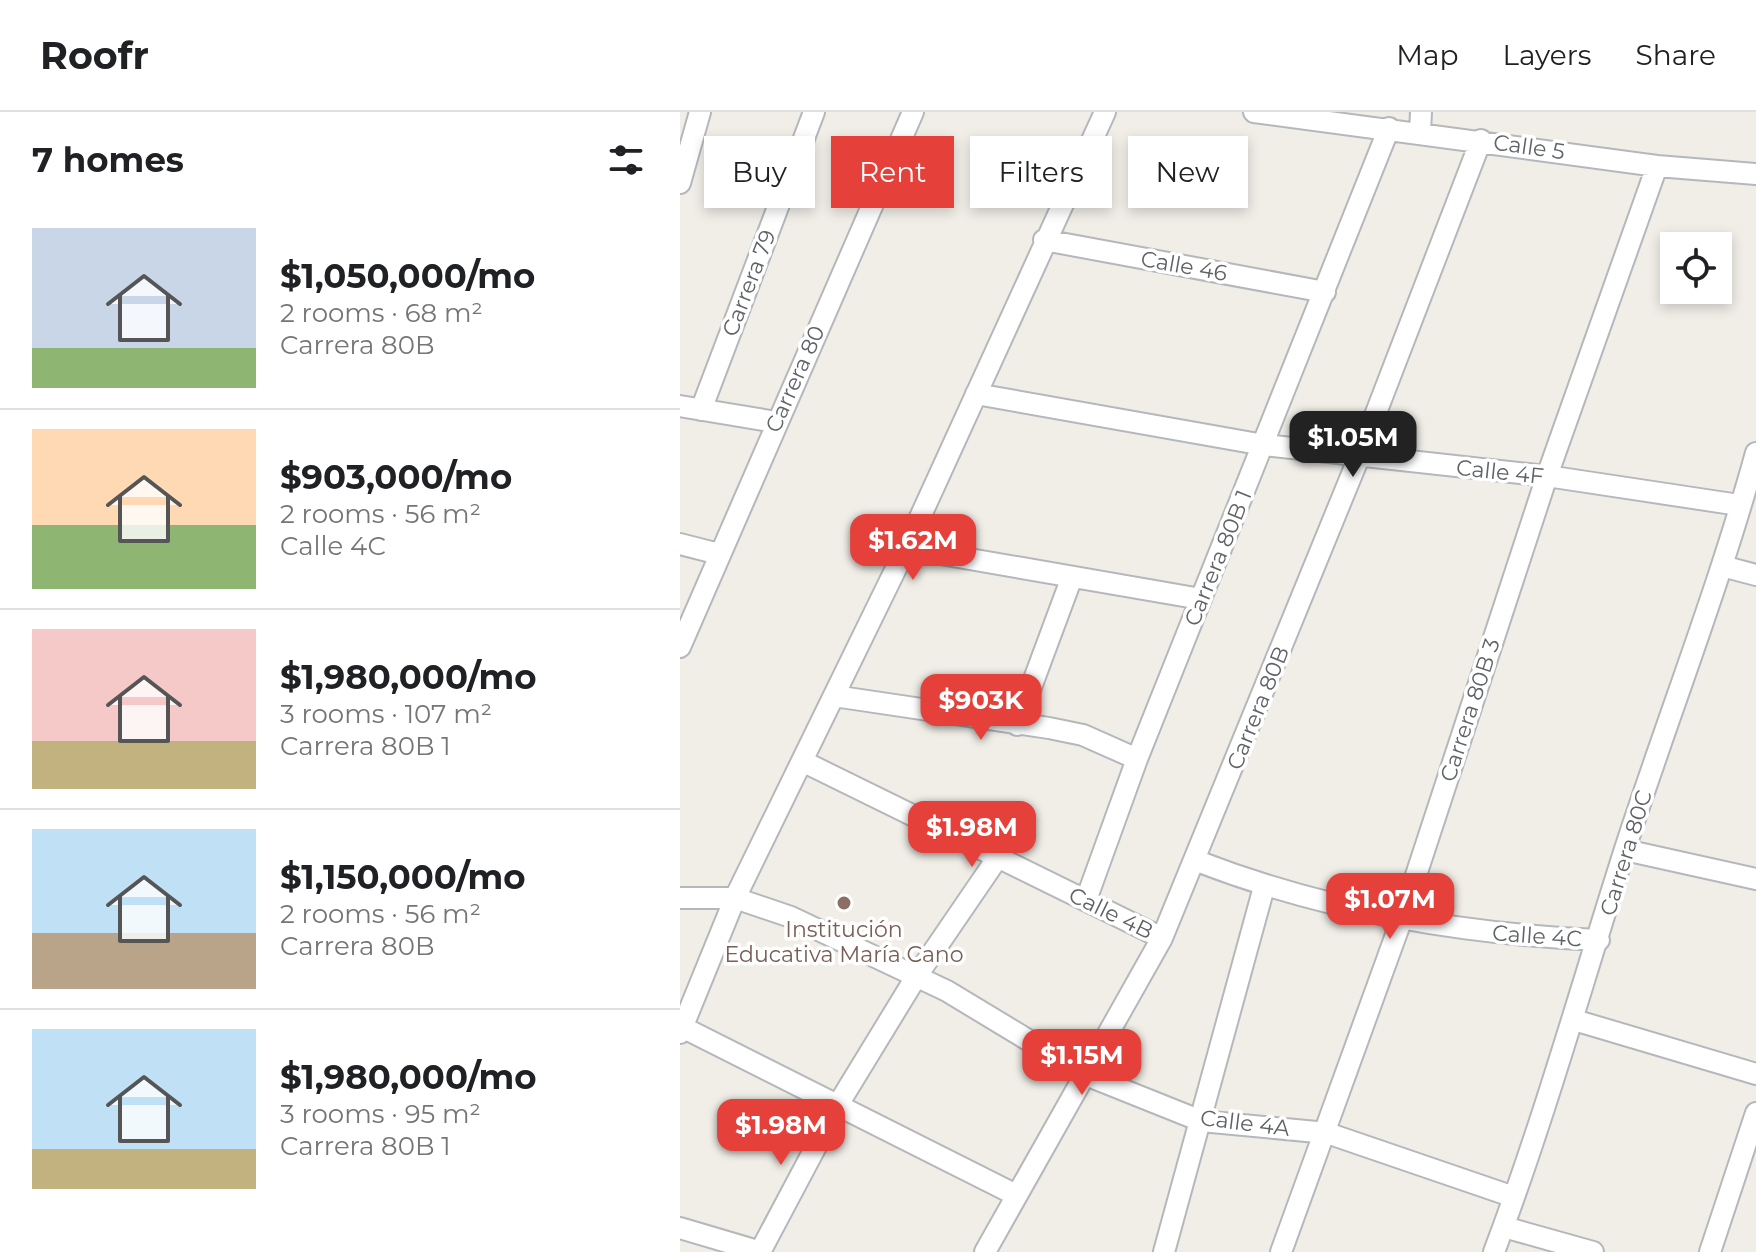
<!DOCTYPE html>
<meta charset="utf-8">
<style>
:root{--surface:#fff;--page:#f2f2f2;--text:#202124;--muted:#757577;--line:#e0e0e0;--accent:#e54039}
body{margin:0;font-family:Montserrat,sans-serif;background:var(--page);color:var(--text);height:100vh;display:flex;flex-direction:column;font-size:30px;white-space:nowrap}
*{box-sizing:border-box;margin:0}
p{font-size:26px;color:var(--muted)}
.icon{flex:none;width:44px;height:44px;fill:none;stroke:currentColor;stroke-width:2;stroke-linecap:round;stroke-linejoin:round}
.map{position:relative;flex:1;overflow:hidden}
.sheet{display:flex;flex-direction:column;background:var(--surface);width:680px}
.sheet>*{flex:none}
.banner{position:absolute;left:24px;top:24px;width:760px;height:72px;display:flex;gap:16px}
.tools{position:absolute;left:980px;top:120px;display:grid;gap:16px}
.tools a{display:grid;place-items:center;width:72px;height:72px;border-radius:0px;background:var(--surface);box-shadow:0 4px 12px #0003;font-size:40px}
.price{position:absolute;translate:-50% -68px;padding:0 18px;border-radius:16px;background:var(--accent);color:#fff;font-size:26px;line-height:52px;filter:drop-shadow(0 2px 4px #0008)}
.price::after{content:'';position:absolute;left:50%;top:48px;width:24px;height:18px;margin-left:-12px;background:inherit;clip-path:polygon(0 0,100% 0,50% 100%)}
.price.selected{background:#222;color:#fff}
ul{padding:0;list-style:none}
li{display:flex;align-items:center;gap:24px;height:200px;padding:0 32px}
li+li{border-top:2px solid var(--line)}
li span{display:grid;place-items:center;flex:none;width:224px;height:160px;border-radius:0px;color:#555}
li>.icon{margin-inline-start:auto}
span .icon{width:96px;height:96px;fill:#fffc;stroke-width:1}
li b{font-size:34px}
h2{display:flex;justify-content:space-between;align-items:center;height:96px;padding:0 32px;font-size:34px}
.chip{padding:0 28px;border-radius:0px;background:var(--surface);box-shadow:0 4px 12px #0003;font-size:28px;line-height:72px}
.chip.selected{background:var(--accent);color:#fff}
header{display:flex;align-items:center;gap:48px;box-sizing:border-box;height:112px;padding:0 40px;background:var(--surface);border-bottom:2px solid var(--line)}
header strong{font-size:38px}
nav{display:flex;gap:44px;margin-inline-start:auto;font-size:28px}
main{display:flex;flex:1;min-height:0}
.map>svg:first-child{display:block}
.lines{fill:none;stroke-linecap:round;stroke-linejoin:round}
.minor-casing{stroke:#b4b8bb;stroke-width:24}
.minor{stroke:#fff;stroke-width:20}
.education-dot{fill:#8d6e63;stroke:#fff;stroke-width:3}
.labels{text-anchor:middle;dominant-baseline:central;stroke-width:7;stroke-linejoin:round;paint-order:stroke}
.street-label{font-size:22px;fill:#5f6367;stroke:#fff}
.education-label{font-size:22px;fill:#785e54;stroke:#fff}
</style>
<header>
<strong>Roofr</strong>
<nav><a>Map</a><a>Layers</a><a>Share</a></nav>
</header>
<main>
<section class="sheet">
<h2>7 homes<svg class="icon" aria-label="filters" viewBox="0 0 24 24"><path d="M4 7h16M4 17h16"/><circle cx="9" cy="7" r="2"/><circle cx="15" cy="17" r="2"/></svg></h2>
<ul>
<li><span style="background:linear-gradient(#c9d6e8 75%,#8fb573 0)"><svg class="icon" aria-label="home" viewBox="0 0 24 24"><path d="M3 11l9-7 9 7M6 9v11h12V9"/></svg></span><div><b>$1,050,000/mo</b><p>2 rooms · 68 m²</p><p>Carrera 80B</p></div></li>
<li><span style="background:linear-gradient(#ffd9b3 60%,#8fb573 0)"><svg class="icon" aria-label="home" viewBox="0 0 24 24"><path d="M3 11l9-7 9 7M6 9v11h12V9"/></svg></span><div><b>$903,000/mo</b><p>2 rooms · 56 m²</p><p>Calle 4C</p></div></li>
<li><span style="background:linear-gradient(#f6c9c9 70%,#c2b280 0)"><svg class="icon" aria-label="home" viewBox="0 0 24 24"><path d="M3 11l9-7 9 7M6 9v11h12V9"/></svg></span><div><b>$1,980,000/mo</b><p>3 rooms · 107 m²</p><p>Carrera 80B 1</p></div></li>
<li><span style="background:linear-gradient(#bfe0f5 65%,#b9a48a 0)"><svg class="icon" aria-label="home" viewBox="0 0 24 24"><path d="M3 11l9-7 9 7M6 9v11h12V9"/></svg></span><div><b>$1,150,000/mo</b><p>2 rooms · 56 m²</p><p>Carrera 80B</p></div></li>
<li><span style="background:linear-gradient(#bfe0f5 75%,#c2b280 0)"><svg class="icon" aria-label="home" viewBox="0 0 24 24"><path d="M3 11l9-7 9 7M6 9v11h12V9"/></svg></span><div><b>$1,980,000/mo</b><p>3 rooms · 95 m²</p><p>Carrera 80B 1</p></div></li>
</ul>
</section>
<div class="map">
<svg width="1076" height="1140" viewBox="0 0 1076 1140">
<rect width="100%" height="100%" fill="#f0eee7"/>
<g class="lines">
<defs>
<path id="minor" d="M 574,0 L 977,54 L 1076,62
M 740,20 L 741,0
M 0,71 L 20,0
M 364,128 L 645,180
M 296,282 L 584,333 L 867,364 L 1059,393
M 0,294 L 96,310
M 21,298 L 134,0
M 0,432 L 39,442
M 226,436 L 521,487
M 1042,454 L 1076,463
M 0,535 L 233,0
M 154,584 L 369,616 L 403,623 L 457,647
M 337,613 L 392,465
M 122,649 L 482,826
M 945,738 L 1076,767
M 517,749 C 646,799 780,822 919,828
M 0,786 L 55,786 L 111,805 L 267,879 L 406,963 L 521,1009 L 647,1021 L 834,1085
M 406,788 L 457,647 L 709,16
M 894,908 L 1076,962
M 2,915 L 336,1083
M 0,921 L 55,786 L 226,436 L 425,0
M 824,1115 L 913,1140
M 0,1116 L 81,1140
M 80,1140 L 159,991 L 236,865 L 318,745
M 305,1140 L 482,826 L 679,345 L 801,28
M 484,1140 L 584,775
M 601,1140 L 721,809 L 867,364 L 977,54
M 814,1140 C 864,1008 902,872 945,737 C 988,605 1039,475 1076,341
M 1030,1140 L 1076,1001"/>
</defs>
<use href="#minor" class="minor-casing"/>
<use href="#minor" class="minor"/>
</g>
<circle class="education-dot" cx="164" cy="791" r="8"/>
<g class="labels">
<g class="street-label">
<text transform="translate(849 35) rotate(8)">Calle 5</text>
<text transform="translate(504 154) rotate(10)">Calle 46</text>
<text transform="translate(69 171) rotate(-69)">Carrera 79</text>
<text transform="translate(115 267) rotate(-66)">Carrera 80</text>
<text transform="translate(820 360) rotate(6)">Calle 4F</text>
<text transform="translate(538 446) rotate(-68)">Carrera 80B 1</text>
<text transform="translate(578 596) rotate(-68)">Carrera 80B</text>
<text transform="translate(790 598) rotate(-72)">Carrera 80B 3</text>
<text transform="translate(946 741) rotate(-73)">Carrera 80C</text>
<text transform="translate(431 801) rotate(26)">Calle 4B</text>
<text transform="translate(857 824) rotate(4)">Calle 4C</text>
<text transform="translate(565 1011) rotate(7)">Calle 4A</text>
</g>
<g class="education-label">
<text x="164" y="817">Institución<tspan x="164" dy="25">Educativa María Cano</tspan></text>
</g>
</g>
</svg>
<div class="tools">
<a><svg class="icon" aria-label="locate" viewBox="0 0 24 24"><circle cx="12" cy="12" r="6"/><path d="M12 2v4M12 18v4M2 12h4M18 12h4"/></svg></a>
</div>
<b class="price selected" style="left:673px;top:367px">$1.05M</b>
<b class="price" style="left:233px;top:470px">$1.62M</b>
<b class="price" style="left:301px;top:630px">$903K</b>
<b class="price" style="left:292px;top:757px">$1.98M</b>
<b class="price" style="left:710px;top:829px">$1.07M</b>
<b class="price" style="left:402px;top:985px">$1.15M</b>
<b class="price" style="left:101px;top:1055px">$1.98M</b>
<div class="banner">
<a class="chip">Buy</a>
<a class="chip selected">Rent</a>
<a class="chip">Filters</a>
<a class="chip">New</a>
</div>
</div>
</main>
